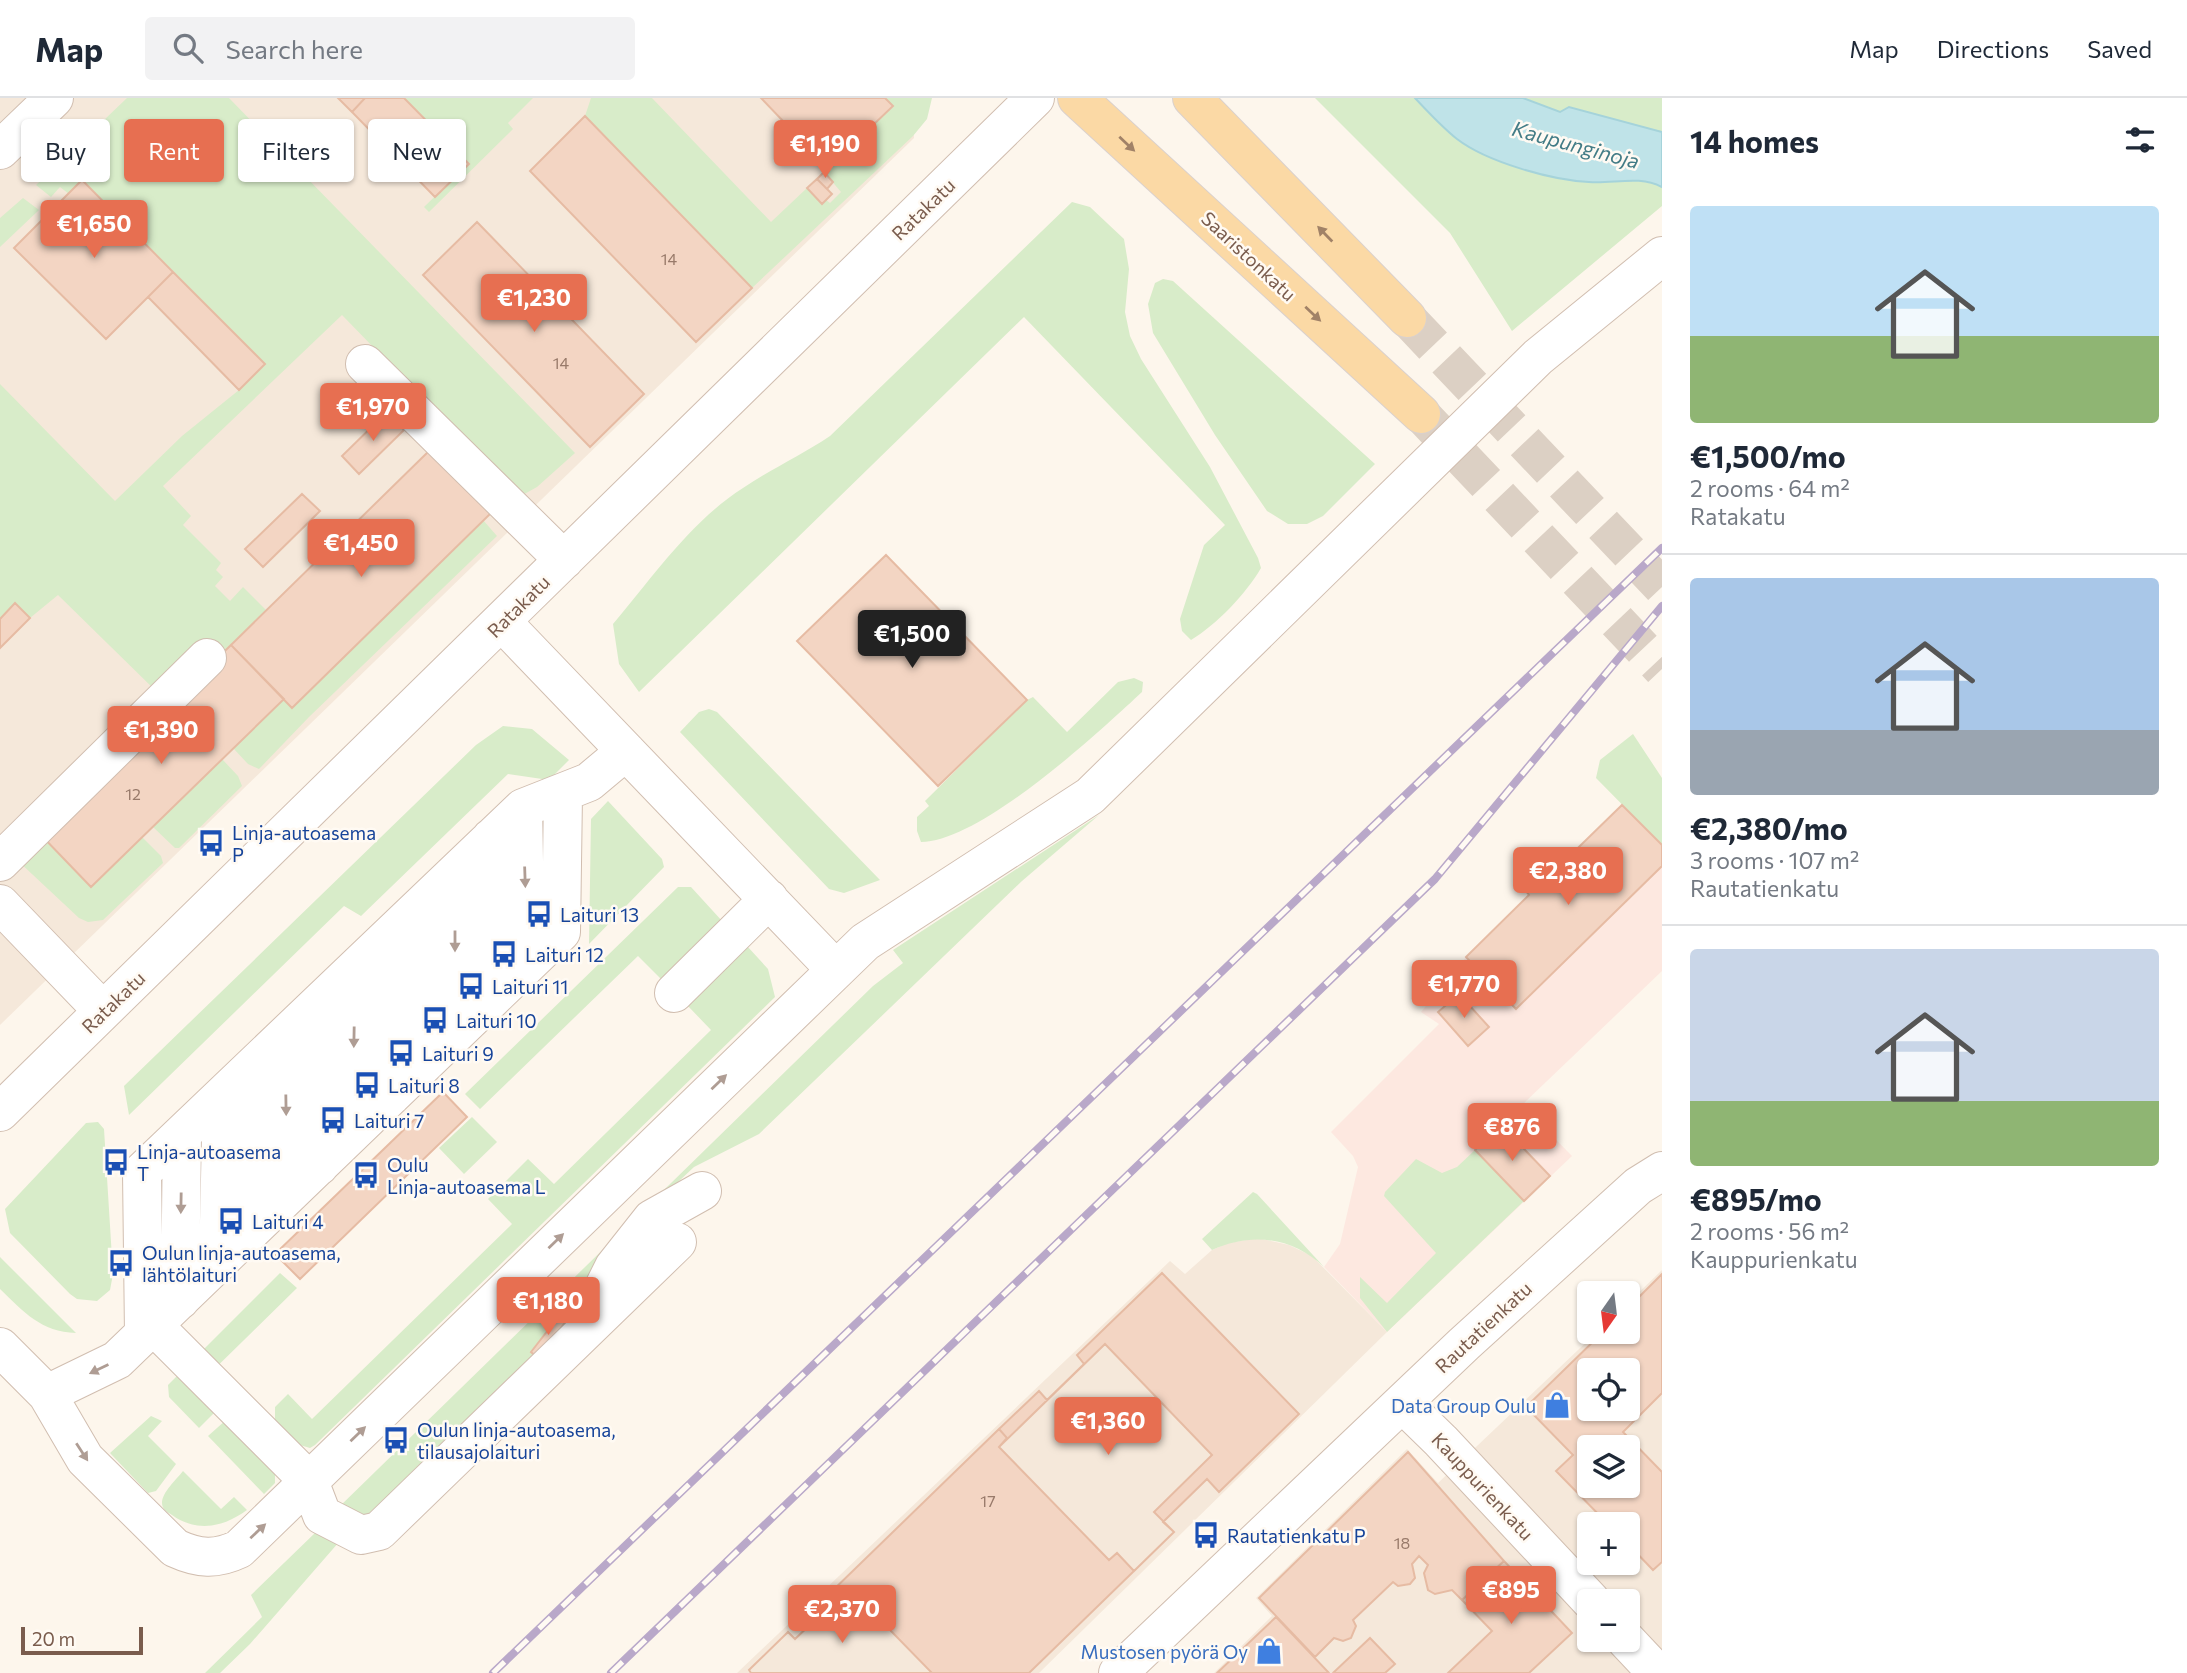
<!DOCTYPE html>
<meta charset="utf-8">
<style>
:root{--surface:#fff;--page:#f2f2f3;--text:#1f2937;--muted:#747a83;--line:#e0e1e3;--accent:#e76f51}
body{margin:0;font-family:Commissioner,sans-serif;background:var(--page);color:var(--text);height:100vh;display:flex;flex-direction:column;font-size:26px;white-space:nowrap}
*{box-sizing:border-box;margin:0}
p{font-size:23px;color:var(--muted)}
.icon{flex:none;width:38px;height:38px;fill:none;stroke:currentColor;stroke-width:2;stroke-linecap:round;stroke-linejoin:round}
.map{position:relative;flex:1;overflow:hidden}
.drawer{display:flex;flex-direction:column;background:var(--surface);width:525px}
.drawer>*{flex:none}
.top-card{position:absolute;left:21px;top:21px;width:665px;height:63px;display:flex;gap:14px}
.needle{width:46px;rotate:194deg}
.controls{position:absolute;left:1577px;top:1183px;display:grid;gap:14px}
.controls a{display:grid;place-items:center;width:63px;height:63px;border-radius:7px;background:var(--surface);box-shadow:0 2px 5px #0004;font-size:35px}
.scale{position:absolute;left:21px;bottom:18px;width:122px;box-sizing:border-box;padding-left:7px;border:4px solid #7a5c4d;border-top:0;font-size:19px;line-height:24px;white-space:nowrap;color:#7a5c4d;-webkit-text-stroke:5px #fffaf3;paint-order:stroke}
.price{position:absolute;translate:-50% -60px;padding:0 16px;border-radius:7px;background:var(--accent);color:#fff;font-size:23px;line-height:46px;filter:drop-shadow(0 2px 4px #0008)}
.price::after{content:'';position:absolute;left:50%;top:42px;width:21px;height:16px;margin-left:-10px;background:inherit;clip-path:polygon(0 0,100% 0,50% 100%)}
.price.on{background:#222;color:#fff}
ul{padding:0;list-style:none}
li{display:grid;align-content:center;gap:14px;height:371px;padding:0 28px}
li+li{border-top:2px solid var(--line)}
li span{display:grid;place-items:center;height:217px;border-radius:7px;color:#555}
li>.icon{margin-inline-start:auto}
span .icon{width:126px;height:126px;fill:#fffc;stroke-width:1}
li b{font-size:30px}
h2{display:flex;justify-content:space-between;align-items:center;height:84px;padding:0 28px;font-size:30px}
.pill{padding:0 24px;border-radius:7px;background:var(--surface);box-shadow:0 2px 5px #0004;font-size:24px;line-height:63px}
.pill.on{background:var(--accent);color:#fff}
header{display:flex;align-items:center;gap:42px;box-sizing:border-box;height:98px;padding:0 35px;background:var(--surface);border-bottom:2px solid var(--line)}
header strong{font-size:33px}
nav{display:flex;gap:38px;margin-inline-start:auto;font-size:24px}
.search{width:490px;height:63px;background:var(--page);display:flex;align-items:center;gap:18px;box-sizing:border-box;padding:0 24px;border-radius:7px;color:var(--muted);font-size:26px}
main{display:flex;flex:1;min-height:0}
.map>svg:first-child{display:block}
.residential{fill:#f5e8da;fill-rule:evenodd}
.commercial{fill:#fde8e0}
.green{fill:#d8ecc9}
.water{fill:#bfe3e8;stroke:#a5d3da;stroke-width:2}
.building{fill:#f3d5c3;stroke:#e6bba3;stroke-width:2;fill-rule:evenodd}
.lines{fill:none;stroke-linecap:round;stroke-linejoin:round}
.major-tunnel{stroke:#dcd0c4;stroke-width:38;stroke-dasharray:38 19;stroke-linecap:butt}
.minor-casing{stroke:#d1beb0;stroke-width:40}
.major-casing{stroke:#dad1cd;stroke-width:40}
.minor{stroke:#fff;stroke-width:38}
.major{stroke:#fbd9a5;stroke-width:38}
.rail-casing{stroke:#b9a8c9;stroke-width:8}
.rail{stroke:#fffaf3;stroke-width:5;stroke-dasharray:16;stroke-linecap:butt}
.oneway{fill:#a18267}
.oneway2{fill:#af9d94}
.labels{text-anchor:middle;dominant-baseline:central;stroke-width:5;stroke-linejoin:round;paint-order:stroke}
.number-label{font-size:16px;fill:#987a6a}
.street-label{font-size:19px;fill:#7a5c4d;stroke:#fffaf3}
.transit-label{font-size:19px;fill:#164399;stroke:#fffaf3;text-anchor:start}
.shop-label{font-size:19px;fill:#366cbe;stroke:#fffaf3;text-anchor:end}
.water-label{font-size:21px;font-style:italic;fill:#437c86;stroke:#fffaf3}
</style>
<header>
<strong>Map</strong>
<div class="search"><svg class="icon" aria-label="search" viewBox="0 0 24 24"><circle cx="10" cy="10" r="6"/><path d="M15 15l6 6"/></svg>Search here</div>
<nav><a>Map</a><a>Directions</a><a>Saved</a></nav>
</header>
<main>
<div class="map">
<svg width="1662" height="1575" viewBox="0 0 1662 1575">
<rect width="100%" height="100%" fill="#fdf6ec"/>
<path class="residential" d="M 0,0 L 912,0 L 914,40 L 0,927 Z
M 1258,1140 L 1289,1147 L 1312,1158 L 1387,1234 L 1039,1575 L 737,1575 L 1170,1163 L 1185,1176 L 1212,1152 L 1228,1145 Z
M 1662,1172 L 1662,1575 L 1214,1575 L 1272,1518 L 1256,1500 L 1407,1351 L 1438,1385 L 1597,1234 L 1628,1234 L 1628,1205 ZM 1589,1272 L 1628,1272 L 1628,1311 L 1589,1311 ZM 1589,1349 L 1628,1349 L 1628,1388 L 1589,1388 ZM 1589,1426 L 1628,1426 L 1628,1465 L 1589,1465 ZM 1589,1503 L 1628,1503 L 1628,1542 L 1589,1542 Z"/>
<path class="commercial" d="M 1622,707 L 1662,747 L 1662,873 L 1522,1007 L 1572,1058 L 1387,1234 L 1324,1169 L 1340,1146 L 1358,1069 L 1353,1058 L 1331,1034 L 1439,926 L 1421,914 L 1466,859 L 1529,797 L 1525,792 L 1537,781 L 1542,785 Z"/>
<path class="green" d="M 127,0 L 229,0 L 575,355 L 537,389 L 519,399 L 342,217 L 163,388 L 191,418 L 183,427 L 221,465 L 216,472 L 223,479 L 215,488 L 230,503 L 243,489 L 266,512 L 216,561 L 158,595 L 58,497 L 30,520 L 15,506 L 0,521 L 0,286 L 115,403 L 182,338 L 239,292 L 265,266 L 83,82 L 69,96 L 60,89 L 51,99 L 36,87 Z
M 404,0 L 533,0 L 508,25 L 513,31 L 429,114 L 424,109 L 469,65 Z
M 591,0 L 652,0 L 771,124 L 807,90 L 822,106 L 826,102 L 830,105 L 841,94 L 824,74 L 893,9 L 885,0 L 932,0 L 927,21 L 913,38 L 752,190 L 585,18 Z
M 1315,0 L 1662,0 L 1662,108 L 1512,233 L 1450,135 Z
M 23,100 L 39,112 L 0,149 L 0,120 Z
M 1072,104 L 1090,109 L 1124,141 L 1129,171 L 1125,214 L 1130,238 L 1141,261 L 1210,369 L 1258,460 L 1261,470 C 1246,496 1216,527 1191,542 L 1182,533 L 1180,521 L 1204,447 L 1225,427 L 1024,219 L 639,594 L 619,566 L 613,526 C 653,479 690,424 743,390 C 771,371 802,357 830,338 Z
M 1163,181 L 1173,183 L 1375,366 L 1323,418 L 1307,426 L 1288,426 L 1267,413 L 1215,337 L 1153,235 L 1148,206 L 1155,185 Z
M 483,422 L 497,438 L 309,619 L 259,671 L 248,666 L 233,650 L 284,601 Z
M 1134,580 L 1143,584 L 1142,594 C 1097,636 980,744 921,744 L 917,733 L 917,719 L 929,708 L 925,703 L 1027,602 L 1033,599 L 1067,634 L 1118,584 Z
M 709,611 L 717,614 L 880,782 L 844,795 L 829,791 L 680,634 L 699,614 Z
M 503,628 L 532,631 L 569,662 L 549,682 L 508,676 L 361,818 L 344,808 L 129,1017 L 124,988 L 476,647 Z
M 1633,636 L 1662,680 L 1662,747 L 1596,680 L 1600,662 Z
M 222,661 L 238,678 L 242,688 L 179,750 L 175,750 L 153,729 Z
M 608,703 L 662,761 L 664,769 L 589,846 L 591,721 Z
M 1099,717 L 1022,783 L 759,1036 L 694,1069 L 661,1100 L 611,1155 L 571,1224 L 369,1423 L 337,1411 L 873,888 L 903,865 L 893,852 Z
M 39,735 L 91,789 L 142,739 L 161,758 L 163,765 L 103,822 L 88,824 L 79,820 L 17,762 Z
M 678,789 L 691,789 L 723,824 L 662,882 L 638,858 L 480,1011 L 465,996 Z
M 747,848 L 768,871 L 775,899 L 315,1347 L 310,1350 L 300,1347 L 275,1322 L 275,1309 L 288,1296 L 312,1321 L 512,1126 L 488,1101 L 528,1061 L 554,1086 L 711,932 L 687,907 Z
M 472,1019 L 497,1044 L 464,1076 L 439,1050 Z
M 98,1024 L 104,1031 L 113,1176 L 110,1192 L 97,1203 L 77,1201 L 70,1196 L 10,1135 L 5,1111 L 86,1025 Z
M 1475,1052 L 1524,1103 L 1387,1234 L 1360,1200 L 1360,1179 L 1387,1205 L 1436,1155 L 1384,1098 L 1385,1094 L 1416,1061 L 1442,1075 L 1457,1069 Z
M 1253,1094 L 1257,1096 L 1324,1169 C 1292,1139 1252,1134 1212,1152 L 1202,1141 Z
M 0,1159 L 76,1235 C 41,1234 24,1214 0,1191 Z
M 280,1175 L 297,1190 L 195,1290 L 217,1312 L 199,1330 L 169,1299 L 168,1287 Z
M 151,1318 L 162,1323 L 148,1338 L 176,1366 L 156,1393 L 148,1395 L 110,1355 Z
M 226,1322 L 275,1376 L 275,1385 L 264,1396 L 208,1338 Z
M 183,1373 L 221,1411 L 234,1399 L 247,1412 C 224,1429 197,1435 172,1417 C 167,1414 162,1411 162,1405 C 162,1394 177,1381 183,1373 Z
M 316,1434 L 339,1444 L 250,1546 L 220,1575 L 205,1575 L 262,1519 L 251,1497 Z"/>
<path class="water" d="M 1415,0 L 1523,0 L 1560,14 L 1569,9 L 1662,34 L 1662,89 C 1639,77 1614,86 1589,84 C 1551,82 1487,64 1457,41 C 1442,29 1428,14 1415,0 Z"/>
<path class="building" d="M 338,0 L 365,0 L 352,14 Z
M 365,0 L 404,0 L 469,66 L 435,99 L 352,14 Z
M 761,0 L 885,0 L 893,8 L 828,70 Z
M 585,18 L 752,190 L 696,244 L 530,73 Z
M 824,74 L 833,84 L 827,91 L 817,81 Z
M 817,81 L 832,96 L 822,106 L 807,90 Z
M 82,82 L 173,174 L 106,241 L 14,150 Z
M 477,124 L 644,296 L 590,349 L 423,177 Z
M 173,174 L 265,266 L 239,292 L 148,199 Z
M 387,314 L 404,332 L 359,376 L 342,358 Z
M 430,352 L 491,415 L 292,610 L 231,547 Z
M 302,396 L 320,413 L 263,469 L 245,451 Z
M 886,457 L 1027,602 L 938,688 L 797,543 Z
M 15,505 L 30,520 L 0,550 L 0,521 Z
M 231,547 L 284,601 L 91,789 L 39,735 Z
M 1622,707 L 1662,747 L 1662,768 L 1516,911 L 1466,859 L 1529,797 L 1525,792 L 1537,781 L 1542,785 Z
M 1459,896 L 1489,929 L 1468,948 L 1438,914 Z
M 443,994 L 467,1019 L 300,1181 L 275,1156 Z
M 1501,1027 L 1550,1078 L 1524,1103 L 1475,1052 Z
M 1162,1175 L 1299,1316 L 1219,1394 L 1207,1381 L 1163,1424 L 1174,1434 L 1134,1473 L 1117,1455 L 1109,1462 L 999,1349 L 1007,1340 L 999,1331 L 1039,1293 L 1047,1302 L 1084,1266 L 1077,1257 Z
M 1662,1176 L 1662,1295 L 1623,1334 L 1662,1374 L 1662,1464 L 1653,1472 L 1628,1446 L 1628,1426 L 1608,1426 L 1556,1373 L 1573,1357 L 1526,1309 L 1603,1234 L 1628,1234 L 1628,1210 ZM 1589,1272 L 1628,1272 L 1628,1311 L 1589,1311 ZM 1589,1349 L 1628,1349 L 1628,1388 L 1589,1388 Z
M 559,1218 L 566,1223 L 538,1260 L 531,1254 Z
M 1105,1246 L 1212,1357 L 1154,1414 L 1174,1434 L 1134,1473 L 1117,1455 L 1109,1462 L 999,1349 Z
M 999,1331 L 1007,1340 L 999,1349 L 1109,1462 L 1117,1455 L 1134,1473 L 1029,1575 L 751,1575 L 749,1572 L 788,1534 L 795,1541 L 833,1505 L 826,1499 Z
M 1408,1354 L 1504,1463 L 1462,1502 L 1452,1492 L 1435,1496 L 1428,1492 L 1424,1475 L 1428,1467 L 1419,1458 L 1412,1466 L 1415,1480 L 1410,1486 L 1398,1488 L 1393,1484 L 1353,1522 L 1356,1528 L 1351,1540 L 1343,1543 L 1334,1540 L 1315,1559 L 1259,1500 Z
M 1504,1463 L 1572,1535 L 1529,1575 L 1448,1575 L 1492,1533 L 1462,1502 Z
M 849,1490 L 932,1575 L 751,1575 L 749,1572 L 788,1534 L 795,1541 Z
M 1276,1519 L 1329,1575 L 1217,1575 Z
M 1370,1540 L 1395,1566 L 1385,1575 L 1333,1575 Z"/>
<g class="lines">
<path class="major-tunnel" d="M 1407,220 L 1662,489
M 1421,316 L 1662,571"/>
<defs>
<path id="minor" d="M 0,52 L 54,0
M 365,266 L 564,462
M 502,524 L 835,871
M 523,710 L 526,866
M 0,764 L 207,560
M 0,806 L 103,913
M 420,809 L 423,967
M 388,839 L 391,998
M 674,895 L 769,801
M 490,902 L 491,740
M 454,936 L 455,775
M 284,939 L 287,1098
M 251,970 L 251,1133
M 0,1014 L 1035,0
M 352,1035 L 355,871
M 319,1068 L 321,904
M 218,1165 L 222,998
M 180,1202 L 182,1036
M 596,1205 L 614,1169 L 652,1121 L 702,1093
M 154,1228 L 309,1383 L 322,1417 L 361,1437 L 379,1433 L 677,1144
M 144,1236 L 142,1074 L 523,710 L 589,684 L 626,653
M 0,1249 L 47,1296 L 85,1361 L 175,1450 C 199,1461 216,1462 239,1451 L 865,844 L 1090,698 L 1538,259 L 1662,158
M 47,1296 L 117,1262 L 561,834 L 563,697
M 1402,1305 L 1441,1343 L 1591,1503
M 1626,1542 L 1657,1575
M 1118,1575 L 1464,1246 L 1638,1088 L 1662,1073"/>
<path id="major" d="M 1077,0 L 1421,316
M 1192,0 L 1407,220"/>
</defs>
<use href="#minor" class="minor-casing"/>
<use href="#major" class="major-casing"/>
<use href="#minor" class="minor"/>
<use href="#major" class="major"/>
<defs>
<path id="rail" d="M 493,1575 L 1662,450
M 611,1575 L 1435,781 L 1662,508"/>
</defs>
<use href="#rail" class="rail-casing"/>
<use href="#rail" class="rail"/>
</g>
<defs><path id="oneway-solid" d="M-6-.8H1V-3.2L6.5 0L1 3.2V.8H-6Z" transform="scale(1.75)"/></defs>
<g class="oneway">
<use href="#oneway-solid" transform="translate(1127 46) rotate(43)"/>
<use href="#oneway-solid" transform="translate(1325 136) rotate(-134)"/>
<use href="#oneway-solid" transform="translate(1313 216) rotate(43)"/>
</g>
<g class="oneway2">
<use href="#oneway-solid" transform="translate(525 779) rotate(88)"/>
<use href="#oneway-solid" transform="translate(455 843) rotate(90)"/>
<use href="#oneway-solid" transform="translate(354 939) rotate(91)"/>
<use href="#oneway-solid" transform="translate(719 984) rotate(-44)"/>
<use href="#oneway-solid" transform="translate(286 1007) rotate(89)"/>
<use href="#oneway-solid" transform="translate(181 1105) rotate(91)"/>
<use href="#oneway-solid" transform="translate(556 1143) rotate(-44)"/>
<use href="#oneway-solid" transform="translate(99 1271) rotate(154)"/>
<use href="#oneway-solid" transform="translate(358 1336) rotate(-44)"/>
<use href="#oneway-solid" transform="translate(82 1354) rotate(57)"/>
<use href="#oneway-solid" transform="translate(258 1433) rotate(-43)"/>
</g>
<defs>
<symbol id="bus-bare" viewBox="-9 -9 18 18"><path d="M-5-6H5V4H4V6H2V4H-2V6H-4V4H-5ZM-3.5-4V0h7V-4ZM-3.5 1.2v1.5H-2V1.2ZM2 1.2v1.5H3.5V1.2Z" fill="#1a4fb4" stroke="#fffaf3" stroke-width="2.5" paint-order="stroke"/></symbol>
<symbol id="shop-bare" viewBox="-9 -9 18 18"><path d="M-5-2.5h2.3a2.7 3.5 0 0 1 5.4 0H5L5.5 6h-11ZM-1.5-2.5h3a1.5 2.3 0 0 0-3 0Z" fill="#3f7fe0" stroke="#fffaf3" stroke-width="2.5" paint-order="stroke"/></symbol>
</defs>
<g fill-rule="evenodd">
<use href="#bus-bare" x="192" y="726" width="38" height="38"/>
<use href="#bus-bare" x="520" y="797" width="38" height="38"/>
<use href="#bus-bare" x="485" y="837" width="38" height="38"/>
<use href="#bus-bare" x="452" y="869" width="38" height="38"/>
<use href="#bus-bare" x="416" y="903" width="38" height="38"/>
<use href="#bus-bare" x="382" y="936" width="38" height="38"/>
<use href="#bus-bare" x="348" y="968" width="38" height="38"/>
<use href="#bus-bare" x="314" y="1003" width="38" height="38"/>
<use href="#bus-bare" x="97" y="1045" width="38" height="38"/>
<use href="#bus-bare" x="347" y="1058" width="38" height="38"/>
<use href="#bus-bare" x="212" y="1104" width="38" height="38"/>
<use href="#bus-bare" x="102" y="1146" width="38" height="38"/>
<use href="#shop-bare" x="1538" y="1288" width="38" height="38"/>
<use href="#bus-bare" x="377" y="1323" width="38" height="38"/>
<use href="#bus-bare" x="1187" y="1418" width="38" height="38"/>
<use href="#shop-bare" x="1250" y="1534" width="38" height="38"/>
</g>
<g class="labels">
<g class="number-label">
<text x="669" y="160">14</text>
<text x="561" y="264">14</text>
<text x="133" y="695">12</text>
<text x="988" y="1402">17</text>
<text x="1402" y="1444">18</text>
</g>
<g class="street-label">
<text transform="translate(923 111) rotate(-44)">Ratakatu</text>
<text transform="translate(1249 158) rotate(43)">Saaristonkatu</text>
<text transform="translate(518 508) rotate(-45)">Ratakatu</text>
<text transform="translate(113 904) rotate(-44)">Ratakatu</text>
<text transform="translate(1483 1229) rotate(-43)">Rautatienkatu</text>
<text transform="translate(1483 1388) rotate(47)">Kauppurienkatu</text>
</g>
<g class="transit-label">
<text x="232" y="734">Linja-autoasema<tspan x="232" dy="22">P</tspan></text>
<text x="560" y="816">Laituri 13</text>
<text x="525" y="856">Laituri 12</text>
<text x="492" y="888">Laituri 11</text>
<text x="456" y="922">Laituri 10</text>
<text x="422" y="955">Laituri 9</text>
<text x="388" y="987">Laituri 8</text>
<text x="354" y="1022">Laituri 7</text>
<text x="137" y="1053">Linja-autoasema<tspan x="137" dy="22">T</tspan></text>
<text x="387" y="1066">Oulu<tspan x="387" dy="22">Linja-autoasema L</tspan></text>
<text x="252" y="1123">Laituri 4</text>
<text x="142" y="1154">Oulun linja-autoasema,<tspan x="142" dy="22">lähtölaituri</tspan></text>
<text x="417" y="1331">Oulun linja-autoasema,<tspan x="417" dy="22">tilausajolaituri</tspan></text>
<text x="1227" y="1437">Rautatienkatu P</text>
</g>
<g class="shop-label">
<text x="1536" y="1307">Data Group Oulu</text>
<text x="1248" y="1553">Mustosen pyörä Oy</text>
</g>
<g class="water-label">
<text transform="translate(1576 46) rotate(15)">Kaupunginoja</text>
</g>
</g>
</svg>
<div class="controls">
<a><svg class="needle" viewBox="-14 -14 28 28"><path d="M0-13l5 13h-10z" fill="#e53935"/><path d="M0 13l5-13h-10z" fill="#747a83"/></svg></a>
<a><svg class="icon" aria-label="locate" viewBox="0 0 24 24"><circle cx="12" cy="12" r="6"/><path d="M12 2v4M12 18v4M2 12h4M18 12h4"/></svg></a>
<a><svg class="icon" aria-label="layers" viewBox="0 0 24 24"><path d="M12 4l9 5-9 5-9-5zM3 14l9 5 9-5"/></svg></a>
<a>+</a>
<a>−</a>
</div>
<div class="scale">20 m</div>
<b class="price" style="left:825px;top:82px">€1,190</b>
<b class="price" style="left:94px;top:162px">€1,650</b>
<b class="price" style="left:534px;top:236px">€1,230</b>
<b class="price" style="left:373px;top:345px">€1,970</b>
<b class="price" style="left:361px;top:481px">€1,450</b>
<b class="price on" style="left:912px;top:572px">€1,500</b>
<b class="price" style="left:161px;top:668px">€1,390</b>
<b class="price" style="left:1568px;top:809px">€2,380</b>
<b class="price" style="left:1464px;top:922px">€1,770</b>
<b class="price" style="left:1512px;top:1065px">€876</b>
<b class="price" style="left:548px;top:1239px">€1,180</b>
<b class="price" style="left:1108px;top:1359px">€1,360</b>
<b class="price" style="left:1511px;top:1528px">€895</b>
<b class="price" style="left:842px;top:1547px">€2,370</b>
<div class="top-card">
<a class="pill">Buy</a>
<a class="pill on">Rent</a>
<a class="pill">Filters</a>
<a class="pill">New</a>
</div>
</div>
<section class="drawer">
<h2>14 homes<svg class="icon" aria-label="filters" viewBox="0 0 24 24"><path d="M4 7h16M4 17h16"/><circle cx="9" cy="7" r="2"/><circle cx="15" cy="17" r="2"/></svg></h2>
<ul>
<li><span style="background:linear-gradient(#bfe0f5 60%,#8fb573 0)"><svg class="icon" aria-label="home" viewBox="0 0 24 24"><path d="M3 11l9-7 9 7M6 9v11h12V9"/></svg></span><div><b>€1,500/mo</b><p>2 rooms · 64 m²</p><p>Ratakatu</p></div></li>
<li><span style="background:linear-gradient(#a9c7e8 70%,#9aa5b1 0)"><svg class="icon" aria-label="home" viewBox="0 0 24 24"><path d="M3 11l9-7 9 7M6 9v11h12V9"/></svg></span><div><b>€2,380/mo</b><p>3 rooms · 107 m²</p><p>Rautatienkatu</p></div></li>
<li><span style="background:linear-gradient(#c9d6e8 70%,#8fb573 0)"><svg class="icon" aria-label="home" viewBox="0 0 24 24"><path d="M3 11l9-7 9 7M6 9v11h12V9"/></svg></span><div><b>€895/mo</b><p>2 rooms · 56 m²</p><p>Kauppurienkatu</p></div></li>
</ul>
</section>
</main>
